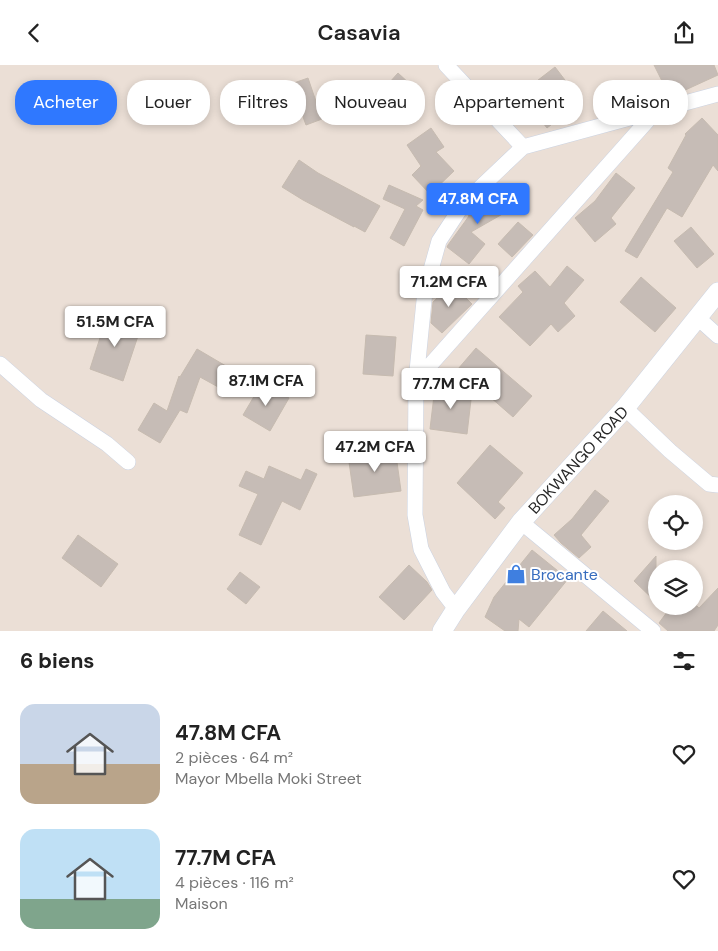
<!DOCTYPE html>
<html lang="fr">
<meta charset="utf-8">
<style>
:root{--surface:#fff;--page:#f2f2f2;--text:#222;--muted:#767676;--accent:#2f78ff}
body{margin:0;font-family:"DM Sans",sans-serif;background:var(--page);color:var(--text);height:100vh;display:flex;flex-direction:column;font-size:19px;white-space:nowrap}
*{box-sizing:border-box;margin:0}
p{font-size:16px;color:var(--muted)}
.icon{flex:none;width:28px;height:28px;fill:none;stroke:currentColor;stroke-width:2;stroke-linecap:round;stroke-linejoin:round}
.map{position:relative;height:566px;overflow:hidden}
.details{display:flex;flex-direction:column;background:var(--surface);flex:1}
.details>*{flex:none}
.hud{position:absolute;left:15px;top:15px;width:689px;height:45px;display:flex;gap:10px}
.buttons{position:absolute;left:648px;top:430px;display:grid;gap:10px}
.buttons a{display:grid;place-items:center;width:55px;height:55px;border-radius:50%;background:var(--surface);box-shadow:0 2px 8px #0003;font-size:25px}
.price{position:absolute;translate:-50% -42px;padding:0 11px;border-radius:5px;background:#fff;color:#222;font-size:16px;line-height:32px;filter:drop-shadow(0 1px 2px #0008)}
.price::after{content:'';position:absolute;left:50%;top:30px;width:15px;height:11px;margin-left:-8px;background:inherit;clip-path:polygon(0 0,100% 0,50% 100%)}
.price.on{background:var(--accent);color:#fff}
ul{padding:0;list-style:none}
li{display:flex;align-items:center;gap:15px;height:125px;padding:0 20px}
li span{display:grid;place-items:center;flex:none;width:140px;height:100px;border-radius:15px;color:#555}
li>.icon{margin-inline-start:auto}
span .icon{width:60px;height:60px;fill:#fffc;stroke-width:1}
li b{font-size:21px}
h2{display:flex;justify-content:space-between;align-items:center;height:60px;padding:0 20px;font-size:21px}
.tag{padding:0 18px;border-radius:20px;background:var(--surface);box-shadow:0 2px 8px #0003;font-size:18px;line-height:45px}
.tag.on{background:var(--accent);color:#fff}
header{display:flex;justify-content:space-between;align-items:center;height:65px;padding:0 20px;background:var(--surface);font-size:22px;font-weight:600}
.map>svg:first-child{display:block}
.building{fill:#c6bcb6;stroke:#c6bbb0}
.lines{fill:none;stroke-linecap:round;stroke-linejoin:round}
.minor-casing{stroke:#cbd3e2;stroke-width:16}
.tertiary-casing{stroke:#cbd3e2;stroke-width:20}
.minor{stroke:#fff;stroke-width:15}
.tertiary{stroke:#fff;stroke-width:19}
.labels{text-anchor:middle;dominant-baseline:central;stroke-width:4;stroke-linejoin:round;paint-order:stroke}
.street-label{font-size:16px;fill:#272727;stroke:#fff}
.shop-label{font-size:16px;fill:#366cbe;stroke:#fff;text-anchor:start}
</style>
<header><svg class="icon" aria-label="back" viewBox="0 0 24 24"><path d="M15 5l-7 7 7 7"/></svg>Casavia<svg class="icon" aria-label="share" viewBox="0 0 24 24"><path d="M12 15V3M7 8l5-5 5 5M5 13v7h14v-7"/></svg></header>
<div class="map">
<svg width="718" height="566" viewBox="0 0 718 566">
<rect width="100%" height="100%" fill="#ebdfd6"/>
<path class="building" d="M 654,0 L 714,0 L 718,10 L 670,32 Z
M 555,2 L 581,36 L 547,63 L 520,29 Z
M 398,8 L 423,31 L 396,60 L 372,37 Z
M 308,13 L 322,54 L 306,60 L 291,19 Z
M 354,30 L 365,49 L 349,58 L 337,39 Z
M 702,53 L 718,70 L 718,106 L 713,100 L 682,152 L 667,143 L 637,193 L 625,186 L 673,107 L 668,103 L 686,70 L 685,69 Z
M 431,63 L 444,82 L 436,87 L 454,106 L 430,129 L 412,110 L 421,101 L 407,80 Z
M 299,95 L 318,108 L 380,141 L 365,167 L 354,161 L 354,162 L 303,135 L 282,122 Z
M 616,108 L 635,123 L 611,153 L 616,159 L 595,177 L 575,153 L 595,136 Z
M 389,120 L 423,135 L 416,141 L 423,145 L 404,181 L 390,173 L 405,144 L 383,134 Z
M 502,124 L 513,143 L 471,167 L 485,179 L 469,199 L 447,182 L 448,180 L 469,151 L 468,149 L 471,144 L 479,136 Z
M 518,157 L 533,170 L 512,192 L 498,179 Z
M 691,162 L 714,189 L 697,203 L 674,176 Z
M 567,201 L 584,215 L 564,238 L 575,251 L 558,267 L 551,259 L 530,281 L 499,252 L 523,227 L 518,221 L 535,206 L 550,222 Z
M 641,212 L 676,243 L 655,267 L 620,237 Z
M 452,219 L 472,239 L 442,268 L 431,258 L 433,237 Z
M 107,251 L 141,262 L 123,316 L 90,304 Z
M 366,270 L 396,272 L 393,311 L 363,309 Z
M 476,283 L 532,331 L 513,352 L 458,304 Z
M 197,284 L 231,304 L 220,323 L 200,312 L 187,348 L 180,345 L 160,378 L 138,365 L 154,338 L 167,346 L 179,311 L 180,312 Z
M 262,318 L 289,333 L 270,366 L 243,350 Z
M 435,322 L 472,326 L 467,369 L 430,364 Z
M 490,380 L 523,408 L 498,437 L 505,443 L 495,454 L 457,418 Z
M 395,383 L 401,426 L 354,432 L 348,390 Z
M 269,401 L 301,415 L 306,404 L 317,409 L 300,445 L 282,436 L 261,480 L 239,470 L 258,429 L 239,421 L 246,406 L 264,414 Z
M 595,425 L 609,436 L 581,470 L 591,482 L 579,493 L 561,478 L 554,470 L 572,454 Z
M 78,470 L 118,499 L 101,522 L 62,493 Z
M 532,485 L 568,514 L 529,562 L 519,554 L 518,566 L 505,566 L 485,552 L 494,532 Z
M 656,491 L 656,537 L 634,516 Z
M 409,500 L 427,517 L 432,525 L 404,555 L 379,532 Z
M 240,507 L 260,522 L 246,539 L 227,524 Z
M 718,523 L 718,560 L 714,566 L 668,566 L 659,558 L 667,547 L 661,541 L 697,541 L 699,543 Z
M 603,546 L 627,566 L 586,566 Z"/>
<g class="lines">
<defs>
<path id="minor" d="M 446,0 L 523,82 L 718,29
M 698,253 L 718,271
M 0,299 L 41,335 L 107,379 L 128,397
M 416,316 L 656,46
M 625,343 L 670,386 L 709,419 L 718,420
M 521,457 L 653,566
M 456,544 L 443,527 L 421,484 L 415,450 L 416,316 L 425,226 L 439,176 L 464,138 L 523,82"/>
<g id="tertiary">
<path id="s1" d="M 442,566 L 456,544 L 521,457 L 625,343 L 718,227"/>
</g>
</defs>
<use href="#minor" class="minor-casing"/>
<use href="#tertiary" class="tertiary-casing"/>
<use href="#minor" class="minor"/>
<use href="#tertiary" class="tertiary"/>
</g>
<defs>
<symbol id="shop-bare" viewBox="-9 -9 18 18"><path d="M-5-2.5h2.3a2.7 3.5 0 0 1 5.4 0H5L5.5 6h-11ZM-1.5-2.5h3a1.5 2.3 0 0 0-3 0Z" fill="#3f7fe0" stroke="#fff" stroke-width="2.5" paint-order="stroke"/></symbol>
</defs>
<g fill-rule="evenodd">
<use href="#shop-bare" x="502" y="495" width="28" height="28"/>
</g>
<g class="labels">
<g class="street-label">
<text stroke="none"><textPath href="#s1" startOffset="219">BOKWANGO ROAD</textPath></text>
</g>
<g class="shop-label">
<text x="531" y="509">Brocante</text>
</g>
</g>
</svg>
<div class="buttons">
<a><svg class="icon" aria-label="locate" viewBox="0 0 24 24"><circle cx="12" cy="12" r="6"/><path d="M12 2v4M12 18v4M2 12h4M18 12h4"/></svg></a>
<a><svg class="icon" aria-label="layers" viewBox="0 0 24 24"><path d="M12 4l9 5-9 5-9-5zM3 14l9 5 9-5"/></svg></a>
</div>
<b class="price on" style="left:478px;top:160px">47.8M CFA</b>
<b class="price" style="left:449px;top:243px">71.2M CFA</b>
<b class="price" style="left:115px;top:283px">51.5M CFA</b>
<b class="price" style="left:266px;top:342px">87.1M CFA</b>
<b class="price" style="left:451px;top:345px">77.7M CFA</b>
<b class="price" style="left:375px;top:408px">47.2M CFA</b>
<div class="hud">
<a class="tag on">Acheter</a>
<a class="tag">Louer</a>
<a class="tag">Filtres</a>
<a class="tag">Nouveau</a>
<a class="tag">Appartement</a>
<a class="tag">Maison</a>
</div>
</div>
<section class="details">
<h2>6 biens<svg class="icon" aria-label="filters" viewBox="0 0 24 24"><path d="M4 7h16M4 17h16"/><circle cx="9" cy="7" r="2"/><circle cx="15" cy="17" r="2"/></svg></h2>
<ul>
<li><span style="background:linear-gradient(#c9d6e8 60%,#b9a48a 0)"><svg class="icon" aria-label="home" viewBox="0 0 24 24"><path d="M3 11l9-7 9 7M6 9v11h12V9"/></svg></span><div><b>47.8M CFA</b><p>2 pièces · 64 m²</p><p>Mayor Mbella Moki Street</p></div><svg class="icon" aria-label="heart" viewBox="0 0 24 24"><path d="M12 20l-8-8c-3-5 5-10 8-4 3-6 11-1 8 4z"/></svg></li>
<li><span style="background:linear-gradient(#bfe0f5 70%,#7fa58c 0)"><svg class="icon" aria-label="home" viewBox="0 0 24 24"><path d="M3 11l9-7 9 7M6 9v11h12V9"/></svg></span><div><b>77.7M CFA</b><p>4 pièces · 116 m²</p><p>Maison</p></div><svg class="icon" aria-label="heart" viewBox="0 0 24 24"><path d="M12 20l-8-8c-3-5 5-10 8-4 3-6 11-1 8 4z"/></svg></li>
</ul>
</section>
